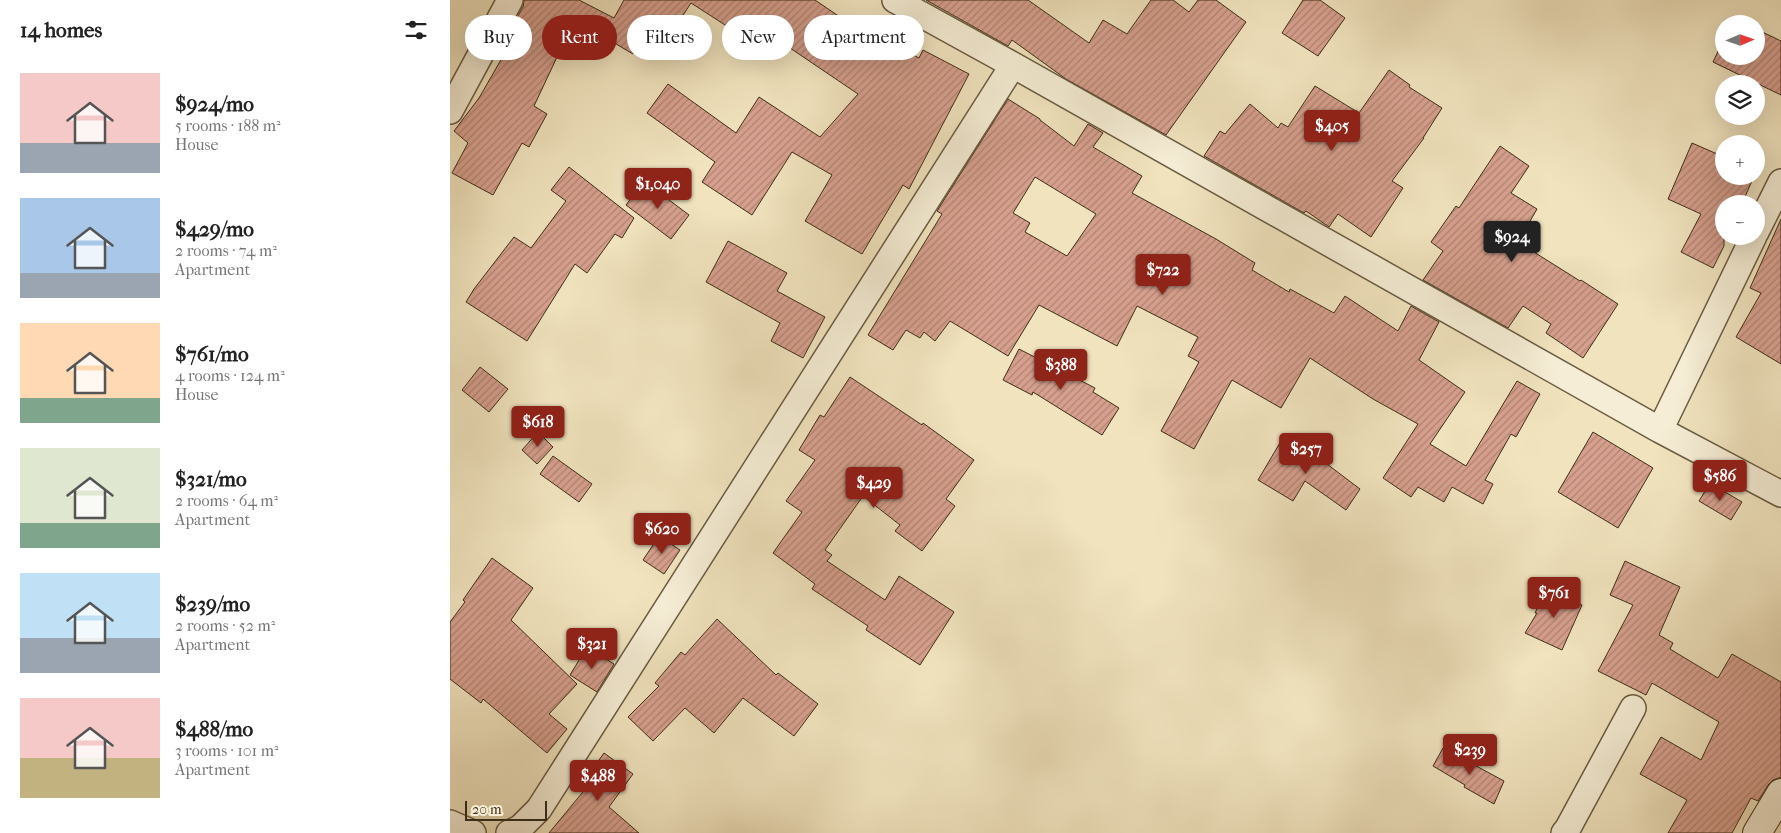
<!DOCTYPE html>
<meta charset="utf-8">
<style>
:root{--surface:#fff;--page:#f2f2f2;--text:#222;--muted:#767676;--accent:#8f2418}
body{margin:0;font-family:"IM FELL French Canon",serif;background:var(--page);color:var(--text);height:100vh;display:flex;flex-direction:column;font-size:19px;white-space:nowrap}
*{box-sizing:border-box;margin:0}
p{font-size:16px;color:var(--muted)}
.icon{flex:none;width:28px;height:28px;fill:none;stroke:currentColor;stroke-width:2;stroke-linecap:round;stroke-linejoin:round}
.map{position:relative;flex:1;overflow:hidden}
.side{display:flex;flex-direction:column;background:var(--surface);width:450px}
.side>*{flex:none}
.top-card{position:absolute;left:15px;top:15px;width:475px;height:45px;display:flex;gap:10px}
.needle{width:32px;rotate:88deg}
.controls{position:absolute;left:1265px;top:15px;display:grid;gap:10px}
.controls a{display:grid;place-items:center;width:50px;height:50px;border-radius:50%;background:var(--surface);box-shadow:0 5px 20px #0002;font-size:25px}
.scale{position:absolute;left:15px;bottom:12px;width:82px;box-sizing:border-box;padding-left:5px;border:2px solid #3e2e18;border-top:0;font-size:14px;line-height:18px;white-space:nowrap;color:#3e2e18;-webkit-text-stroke:4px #f5edd5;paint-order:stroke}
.price{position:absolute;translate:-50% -42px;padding:0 11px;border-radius:5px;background:var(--accent);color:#fff;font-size:16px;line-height:32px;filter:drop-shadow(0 1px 2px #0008)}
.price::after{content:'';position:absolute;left:50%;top:30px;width:15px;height:11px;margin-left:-8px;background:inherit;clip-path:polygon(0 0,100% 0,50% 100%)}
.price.selected{background:#222;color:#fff}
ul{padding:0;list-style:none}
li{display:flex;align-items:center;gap:15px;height:125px;padding:0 20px}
li span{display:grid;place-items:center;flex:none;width:140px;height:100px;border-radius:0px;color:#555}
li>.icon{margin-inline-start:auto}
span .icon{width:60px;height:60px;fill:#fffc;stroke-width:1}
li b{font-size:21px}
h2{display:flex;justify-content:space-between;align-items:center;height:60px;padding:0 20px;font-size:21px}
.tag{padding:0 18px;border-radius:22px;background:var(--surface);box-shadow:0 5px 20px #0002;font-size:18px;line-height:45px}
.tag.selected{background:var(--accent);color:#fff}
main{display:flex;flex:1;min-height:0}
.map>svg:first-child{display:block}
.building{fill:url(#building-hatch);stroke:#3e2e18;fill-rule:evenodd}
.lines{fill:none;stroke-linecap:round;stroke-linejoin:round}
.street-casing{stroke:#6a5b42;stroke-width:28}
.secondary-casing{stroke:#3e2e18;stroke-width:30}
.street{stroke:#f5edd5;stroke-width:25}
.secondary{stroke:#f5edd5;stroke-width:28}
</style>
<main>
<section class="side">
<h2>14 homes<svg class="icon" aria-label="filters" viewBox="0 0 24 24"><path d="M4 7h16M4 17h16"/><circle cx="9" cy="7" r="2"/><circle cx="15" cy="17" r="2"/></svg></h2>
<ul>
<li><span style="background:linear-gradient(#f6c9c9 70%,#9aa5b1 0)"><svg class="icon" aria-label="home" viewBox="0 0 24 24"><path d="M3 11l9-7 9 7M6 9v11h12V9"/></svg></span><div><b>$924/mo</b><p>5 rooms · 188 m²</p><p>House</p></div></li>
<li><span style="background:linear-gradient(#a9c7e8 75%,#9aa5b1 0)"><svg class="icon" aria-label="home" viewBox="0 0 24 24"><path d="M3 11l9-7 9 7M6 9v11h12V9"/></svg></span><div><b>$429/mo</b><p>2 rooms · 74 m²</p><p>Apartment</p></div></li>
<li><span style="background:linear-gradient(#ffd9b3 75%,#7fa58c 0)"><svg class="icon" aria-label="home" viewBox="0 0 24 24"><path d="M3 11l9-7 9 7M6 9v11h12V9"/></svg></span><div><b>$761/mo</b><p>4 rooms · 124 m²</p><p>House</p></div></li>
<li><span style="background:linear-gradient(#dfe7d0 75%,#7fa58c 0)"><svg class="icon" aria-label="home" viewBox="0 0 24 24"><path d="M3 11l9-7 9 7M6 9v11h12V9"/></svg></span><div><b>$321/mo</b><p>2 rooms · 64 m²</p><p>Apartment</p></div></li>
<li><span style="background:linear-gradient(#bfe0f5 65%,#9aa5b1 0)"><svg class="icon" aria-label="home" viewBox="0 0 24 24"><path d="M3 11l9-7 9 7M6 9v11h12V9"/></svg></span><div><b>$239/mo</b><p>2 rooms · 52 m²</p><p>Apartment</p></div></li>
<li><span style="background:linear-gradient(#f6c9c9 60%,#c2b280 0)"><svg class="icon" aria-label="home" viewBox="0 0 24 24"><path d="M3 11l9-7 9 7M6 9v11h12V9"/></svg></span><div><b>$488/mo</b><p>3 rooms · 101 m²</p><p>Apartment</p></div></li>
</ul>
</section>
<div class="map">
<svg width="1331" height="833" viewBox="0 0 1331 833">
<defs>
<pattern id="building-hatch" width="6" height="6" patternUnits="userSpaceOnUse" patternTransform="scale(1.25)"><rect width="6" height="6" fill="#d7a08e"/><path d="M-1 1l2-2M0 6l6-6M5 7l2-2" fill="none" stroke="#b08373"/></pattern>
</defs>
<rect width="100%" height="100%" fill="#f0e3be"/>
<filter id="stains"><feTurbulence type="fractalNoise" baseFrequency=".004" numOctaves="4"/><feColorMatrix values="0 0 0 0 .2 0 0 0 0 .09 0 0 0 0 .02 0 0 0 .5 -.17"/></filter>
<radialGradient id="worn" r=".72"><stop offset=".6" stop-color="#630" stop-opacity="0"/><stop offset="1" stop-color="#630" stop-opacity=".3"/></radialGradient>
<path class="building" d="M 74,0 L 129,0 L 164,18 L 174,0 L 365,0 L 431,45 L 433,39 L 469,58 L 473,50 L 519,74 L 459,189 L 453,185 L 412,254 L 355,221 L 382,175 L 342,152 L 302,215 L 252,182 L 265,162 L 197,113 L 218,84 L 286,133 L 309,97 L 370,137 L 408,94 L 312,29 L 303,43 L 241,3 L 210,50 L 192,38 L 183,54 L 151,35 L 142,54 L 115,40 L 84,106 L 97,114 L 79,147 L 72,143 L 43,195 L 2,173 L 18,143 L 4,131 L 29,98 L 56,51 L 54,50 L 67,23 L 65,21 L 73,7 Z
M 476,0 L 578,0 L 639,43 L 653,20 L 677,34 L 701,0 L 723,0 L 739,12 L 748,0 L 766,0 L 796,22 L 716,135 L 616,79 L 562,40 L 558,46 Z
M 853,0 L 870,0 L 895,18 L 868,56 L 832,33 Z
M 1306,29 L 1331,41 L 1331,95 L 1263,62 L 1274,39 L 1274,56 L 1306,56 Z
M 939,70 L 960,85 L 959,87 L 992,108 L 973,138 L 974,138 L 942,181 L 953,188 L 921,237 L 888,214 L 879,227 L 856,211 L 854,213 L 754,156 L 770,131 L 775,134 L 800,104 L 828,128 L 831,123 L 838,127 L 865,86 L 909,113 Z
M 558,99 L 590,119 L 590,120 L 624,146 L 638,124 L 653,133 L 643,147 L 692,176 L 682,193 L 766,239 L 805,263 L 802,270 L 839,292 L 840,289 L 884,313 L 895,296 L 948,331 L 961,306 L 989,322 L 969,360 L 1015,392 L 980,444 L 1016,466 L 1067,381 L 1090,394 L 1066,437 L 1061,434 L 1035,480 L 1043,484 L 1033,504 L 1002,487 L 994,502 L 968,487 L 961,497 L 933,478 L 968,424 L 923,399 L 860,358 L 831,408 L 782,380 L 744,449 L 711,431 L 749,362 L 738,356 L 748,337 L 687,306 L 667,346 L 589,305 L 558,356 L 500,321 L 485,341 L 474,332 L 470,338 L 456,330 L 443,350 L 418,335 L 492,214 L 487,211 ZM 585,177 L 646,214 L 617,256 L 575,232 L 580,223 L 563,213 Z
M 1242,143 L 1274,157 L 1274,176 L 1304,176 L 1292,204 L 1274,204 L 1274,246 L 1263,268 L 1231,252 L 1251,214 L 1218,199 Z
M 1050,146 L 1079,166 L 1061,193 L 1087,209 L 1068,242 L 1130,281 L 1131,280 L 1168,304 L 1133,358 L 1096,333 L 1101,324 L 1073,306 L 1058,328 L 973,280 L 993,251 L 981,242 L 1006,206 L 1009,208 Z
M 119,167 L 184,218 L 172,238 L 165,234 L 137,273 L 125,264 L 77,341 L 16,302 L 24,289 L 64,237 L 81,248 L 116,201 L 101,190 Z
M 194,181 L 239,215 L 221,239 L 176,205 Z
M 1331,219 L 1331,364 L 1286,337 L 1311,293 L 1300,288 Z
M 278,241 L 337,273 L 327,291 L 375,317 L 353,358 L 321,341 L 330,323 L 256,282 Z
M 569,349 L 645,388 L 643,392 L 669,408 L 652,435 L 583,392 L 582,395 L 553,380 Z
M 30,367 L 58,389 L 39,412 L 12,390 Z
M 400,377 L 472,425 L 473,423 L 524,460 L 496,499 L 505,506 L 472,551 L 445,531 L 450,525 L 413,496 L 375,550 L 382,555 L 377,561 L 435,600 L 449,576 L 504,612 L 470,665 L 416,630 L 418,626 L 362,589 L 365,584 L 323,553 L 352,512 L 336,501 L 365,460 L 349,450 L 370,415 L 374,417 Z
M 88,432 L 103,447 L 87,464 L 72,450 Z
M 1143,432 L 1203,468 L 1168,528 L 1108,492 Z
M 834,436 L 869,457 L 869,458 L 910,489 L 896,510 L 855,481 L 843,501 L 808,480 Z
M 103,456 L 142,484 L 129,502 L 90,474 Z
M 1260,483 L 1292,502 L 1281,520 L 1249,501 Z
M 209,536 L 230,550 L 214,574 L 193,560 Z
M 42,558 L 83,588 L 61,620 L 127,684 L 99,714 L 117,729 L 97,753 L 33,699 L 31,703 L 0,679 L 0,622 L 15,602 L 13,600 Z
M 1175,561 L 1230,587 L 1209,635 L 1223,643 L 1220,649 L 1268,678 L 1282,654 L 1331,682 L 1331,777 L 1323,780 L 1318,785 L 1308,801 L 1301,798 L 1282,833 L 1218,833 L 1237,800 L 1190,774 L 1211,737 L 1251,760 L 1269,722 L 1202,683 L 1196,695 L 1148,671 L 1183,605 L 1160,595 Z
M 1096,589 L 1132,605 L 1112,650 L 1075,633 L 1087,613 L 1085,613 Z
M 267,619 L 326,675 L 328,673 L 368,704 L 344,736 L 293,698 L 264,733 L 235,708 L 203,741 L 178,717 L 209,686 L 205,683 L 231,652 L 235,655 Z
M 137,647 L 164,664 L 147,692 L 120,675 Z
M 993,748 L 1054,781 L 1044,804 L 1014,787 L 1015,785 L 983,766 Z
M 154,753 L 183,774 L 159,807 L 189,833 L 99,833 L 137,787 L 132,784 Z"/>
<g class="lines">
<defs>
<path id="street" d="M 445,0 L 563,65 L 1210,430 L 1331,494
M 0,111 L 60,0
M 1306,232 L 1331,182
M 1210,430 L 1304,236
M 0,823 L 23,833
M 59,833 L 70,828 L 89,809 L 563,65
M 1114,833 L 1118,828 L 1183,708"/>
<path id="secondary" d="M 1307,833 L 1331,793"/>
</defs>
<use href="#street" class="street-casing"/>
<use href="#secondary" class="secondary-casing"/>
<use href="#street" class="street"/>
<use href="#secondary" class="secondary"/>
</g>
<rect width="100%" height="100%" filter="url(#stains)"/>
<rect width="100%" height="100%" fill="url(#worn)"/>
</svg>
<div class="controls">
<a><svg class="needle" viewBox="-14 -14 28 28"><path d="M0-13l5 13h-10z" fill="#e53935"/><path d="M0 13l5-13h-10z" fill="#767676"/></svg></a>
<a><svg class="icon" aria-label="layers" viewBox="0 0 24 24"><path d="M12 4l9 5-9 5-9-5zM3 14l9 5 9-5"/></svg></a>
<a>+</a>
<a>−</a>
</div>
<div class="scale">20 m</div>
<b class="price" style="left:882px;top:152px">$405</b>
<b class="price" style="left:208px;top:210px">$1,040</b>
<b class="price selected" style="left:1062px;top:263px">$924</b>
<b class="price" style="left:713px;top:296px">$722</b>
<b class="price" style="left:611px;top:391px">$388</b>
<b class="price" style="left:88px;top:448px">$618</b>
<b class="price" style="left:856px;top:475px">$257</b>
<b class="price" style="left:1270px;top:502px">$586</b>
<b class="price" style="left:424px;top:509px">$429</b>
<b class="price" style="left:212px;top:555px">$620</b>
<b class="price" style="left:1104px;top:619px">$761</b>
<b class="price" style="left:142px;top:670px">$321</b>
<b class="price" style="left:1020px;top:776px">$239</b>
<b class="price" style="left:148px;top:802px">$488</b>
<div class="top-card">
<a class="tag">Buy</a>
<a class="tag selected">Rent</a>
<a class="tag">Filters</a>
<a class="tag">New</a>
<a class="tag">Apartment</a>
</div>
</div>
</main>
